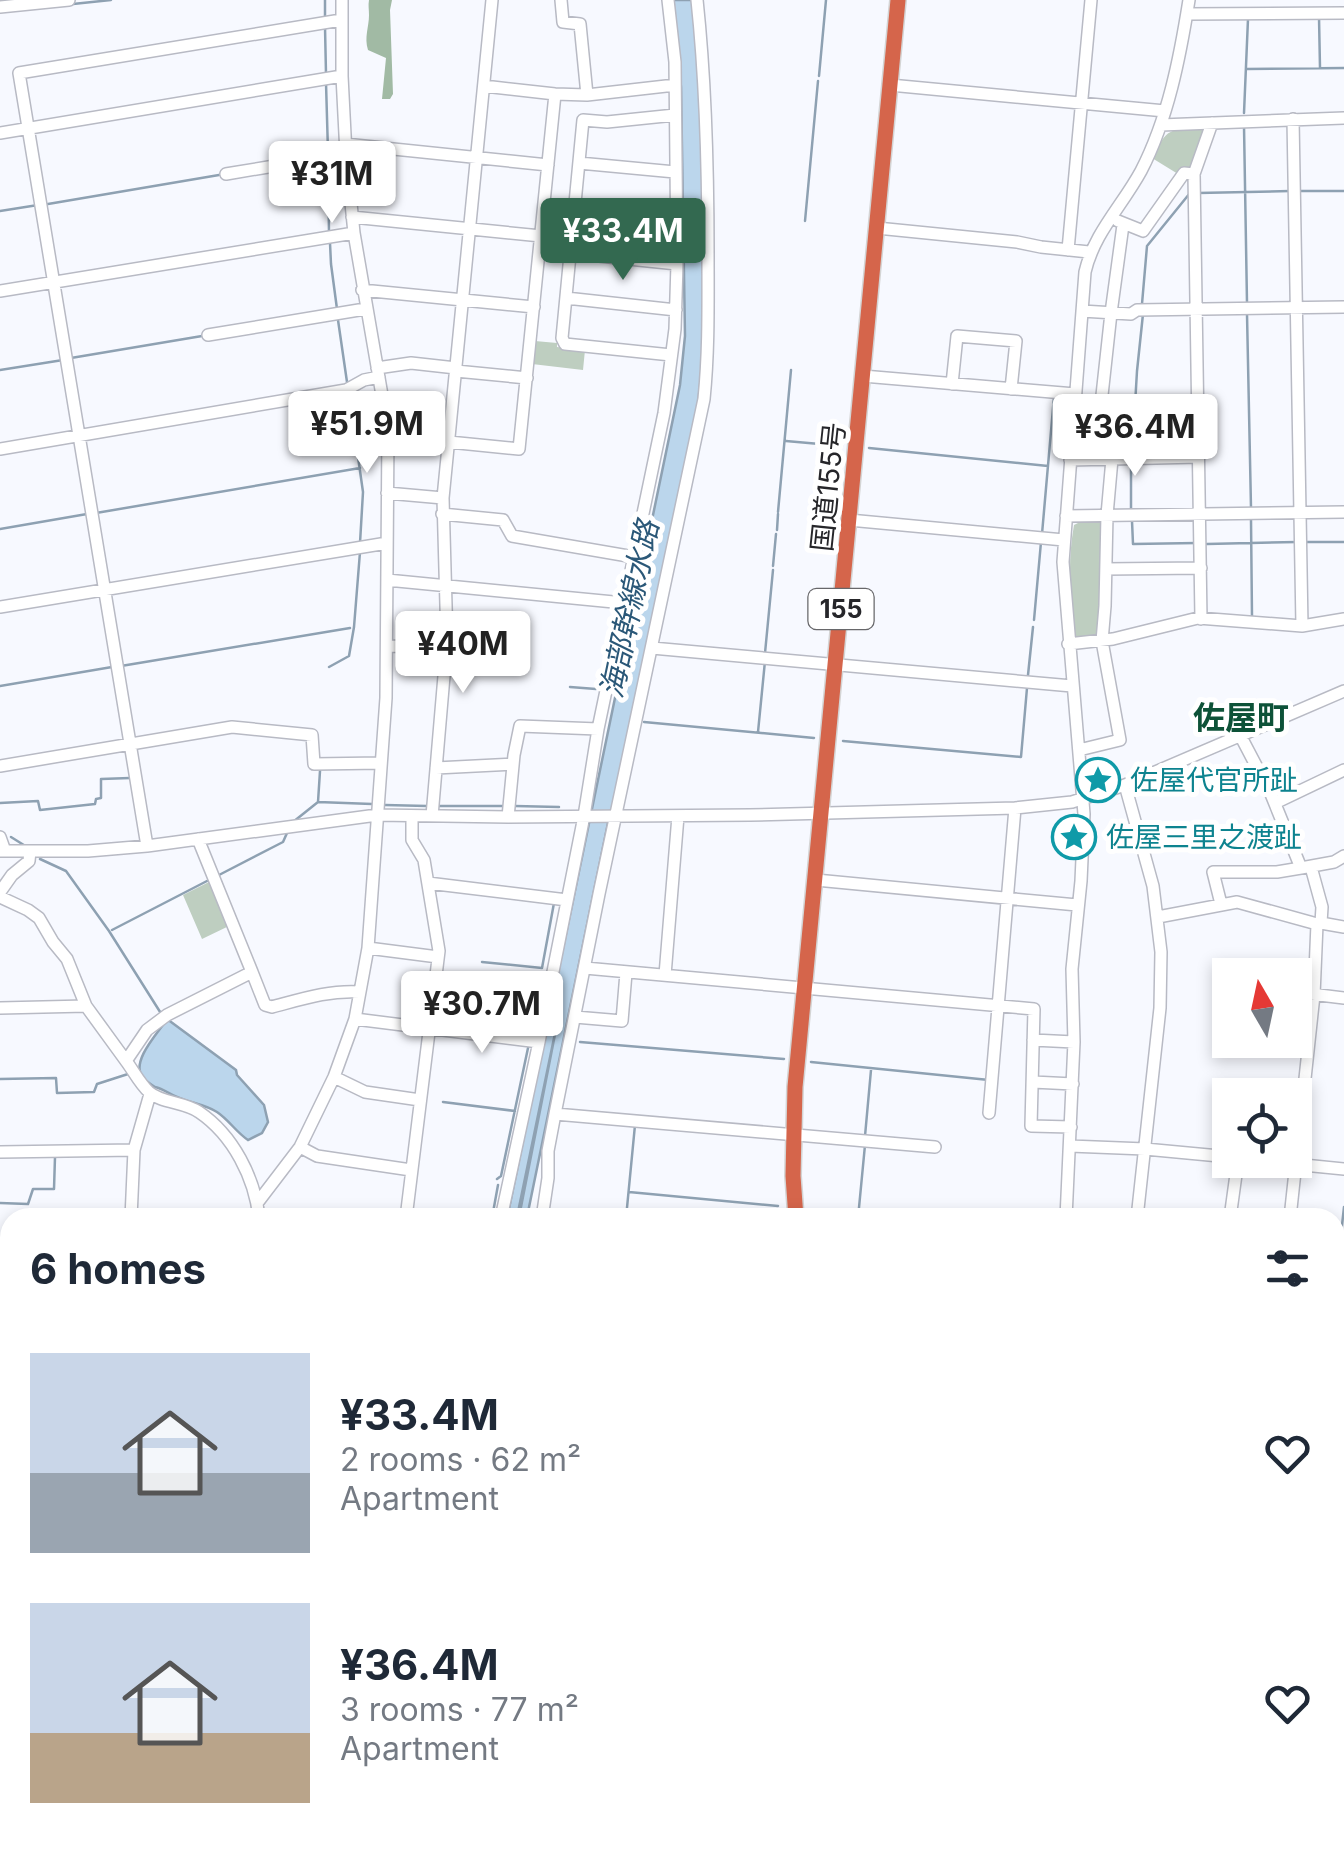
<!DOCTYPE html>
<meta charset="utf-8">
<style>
:root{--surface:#fff;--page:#f2f2f3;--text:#1f2937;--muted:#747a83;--accent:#336950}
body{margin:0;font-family:Inter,"Noto Sans JP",sans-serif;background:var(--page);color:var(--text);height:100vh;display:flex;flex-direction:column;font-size:38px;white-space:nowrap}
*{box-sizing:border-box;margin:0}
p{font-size:32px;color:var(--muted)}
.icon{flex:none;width:55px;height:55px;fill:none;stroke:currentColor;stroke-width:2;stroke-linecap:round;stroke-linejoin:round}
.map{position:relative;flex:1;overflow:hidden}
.drawer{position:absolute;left:0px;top:1208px;width:1345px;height:642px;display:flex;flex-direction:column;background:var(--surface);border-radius:30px 30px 0 0;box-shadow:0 5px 15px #0003}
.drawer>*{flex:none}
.needle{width:65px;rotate:351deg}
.controls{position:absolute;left:1212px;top:958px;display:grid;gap:20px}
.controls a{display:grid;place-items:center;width:100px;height:100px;border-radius:0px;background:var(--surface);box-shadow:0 5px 15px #0003;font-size:50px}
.price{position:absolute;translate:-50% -85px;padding:0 22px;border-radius:10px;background:#fff;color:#222;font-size:32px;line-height:65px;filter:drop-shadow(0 2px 5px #0008)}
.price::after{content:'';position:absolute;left:50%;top:60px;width:30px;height:22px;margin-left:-15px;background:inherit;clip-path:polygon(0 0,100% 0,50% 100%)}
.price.on{background:var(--accent);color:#fff}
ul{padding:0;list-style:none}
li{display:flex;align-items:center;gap:30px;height:250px;padding:0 30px}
li span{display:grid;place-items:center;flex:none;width:280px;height:200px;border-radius:0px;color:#555}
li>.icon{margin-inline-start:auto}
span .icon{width:120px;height:120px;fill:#fffc;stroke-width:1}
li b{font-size:42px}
h2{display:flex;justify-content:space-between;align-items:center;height:120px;padding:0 30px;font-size:42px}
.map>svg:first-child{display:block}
.green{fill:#becec0}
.forest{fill:#a1baa4}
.water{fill:#bbd6ec;stroke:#8ea1b2;stroke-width:2.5}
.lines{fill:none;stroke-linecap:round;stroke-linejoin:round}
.stream{stroke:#8ea1b2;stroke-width:2.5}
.minor-casing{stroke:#b8bac4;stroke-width:14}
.major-casing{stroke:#d4d4d4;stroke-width:16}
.highway-casing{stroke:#d4d4d4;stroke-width:18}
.minor{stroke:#fff;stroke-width:11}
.major{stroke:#e6a393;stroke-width:14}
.highway{stroke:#d5654b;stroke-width:15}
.labels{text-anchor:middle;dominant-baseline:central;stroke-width:10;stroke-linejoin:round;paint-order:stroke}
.shield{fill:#fff;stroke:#67676a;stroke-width:2.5}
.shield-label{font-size:25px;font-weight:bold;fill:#26262a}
.street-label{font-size:28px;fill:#26262a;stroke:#fff}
.culture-label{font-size:28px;fill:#0d838f;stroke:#fff;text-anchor:start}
.water-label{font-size:30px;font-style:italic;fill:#2b5878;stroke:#fff}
.quarter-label{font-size:32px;font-weight:bold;fill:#0d5238;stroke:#fff}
</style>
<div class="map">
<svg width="1344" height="1849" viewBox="0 0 1344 1849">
<rect width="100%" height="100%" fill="#f7f9ff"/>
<path class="green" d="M 1202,128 L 1206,133 L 1194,168 L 1178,174 L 1152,158 C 1168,127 1168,130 1202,128 Z
M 535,341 L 557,343 L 557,347 L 585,350 L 583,370 L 532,364 Z
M 1082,521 L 1100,521 L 1103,527 L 1101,599 L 1097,639 L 1076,640 C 1070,602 1067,564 1074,525 Z
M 213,880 L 231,925 L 202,939 L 183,895 Z"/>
<path class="forest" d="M 369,0 L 392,0 L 390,10 L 393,94 L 390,99 L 382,99 L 386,58 L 368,50 C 364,37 369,27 369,15 C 369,10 368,5 369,0 Z"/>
<path class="water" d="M 673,0 L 694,0 L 700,51 L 705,335 L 698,405 L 614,802 L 609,818 L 527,1217 L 519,1217 L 559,1014 L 517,1217 L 507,1218 L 680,385 L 685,336 L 681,87 Z
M 167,1019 L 236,1070 L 237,1075 L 264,1105 L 268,1122 L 262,1133 L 248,1140 C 236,1132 229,1120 217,1112 C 204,1104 190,1103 177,1097 C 169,1094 164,1089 155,1087 C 151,1084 145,1081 142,1077 C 131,1060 159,1032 167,1019 Z"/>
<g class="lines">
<path class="stream" d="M 73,4 L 111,0
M 1319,17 L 1320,68
M 325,18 L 325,0
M 325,27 L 326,74
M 1246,69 L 1344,68
M 819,76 L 826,0
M 326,83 L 328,152
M 1244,113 L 1248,19
M 1244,126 L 1247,303
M 328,162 L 329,233
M 1301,191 L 1344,191
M 1198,193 L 1290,191
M 48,204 L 219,175
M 0,211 L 38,205
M 805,221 L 818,81
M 330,243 L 331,264 L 337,309
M 1142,304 L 1147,246 L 1190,193
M 1247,314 L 1251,508
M 338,320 L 347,382
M 71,358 L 202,336
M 0,370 L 63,360
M 349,394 L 363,492 L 360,543
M 786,441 L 842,446
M 869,448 L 1048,466
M 1132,456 L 1137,371 L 1143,314
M 1131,461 L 1131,509
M 778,512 L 791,370
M 96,513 L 360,468
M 1251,520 L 1252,617
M 1132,521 L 1133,544 L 1197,543
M 0,529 L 87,514
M 777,530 L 778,514
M 1042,534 L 1054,397
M 1306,542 L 1344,542
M 1207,544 L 1297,542
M 773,566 L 776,534
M 1034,620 L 1041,542
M 765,653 L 773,570
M 121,664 L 121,666 L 350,628
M 329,667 L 349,656 L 354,627 L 360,552
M 1028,675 L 1033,627
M 0,686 L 112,667
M 570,687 L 596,689
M 644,722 L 814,738
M 758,732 L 765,661
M 843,741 L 1021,757 L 1027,688
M 318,802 L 320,771
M 0,803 L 38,801 L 40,810 L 95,804 L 96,799 L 101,798 L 101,779 L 130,778
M 385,805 L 427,806
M 435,806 L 502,806
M 515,806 L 559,807
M 293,822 L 318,802 L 372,804
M 11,837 L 27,847
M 40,859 L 66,871 L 109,931 L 162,1015
M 219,875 L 283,842 L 287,833
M 112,930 L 207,881
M 482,962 L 542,968 L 554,903 L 552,903
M 580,1042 L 784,1059
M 811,1062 L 989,1080
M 0,1079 L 56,1078 L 57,1093 L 94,1092 L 97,1084 L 128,1074
M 443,1102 L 515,1111
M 865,1136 L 871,1070
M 497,1179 L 501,1176 L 528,1048
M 629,1192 L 778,1206
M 0,1203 L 28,1204 L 33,1189 L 54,1189 L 55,1157
M 819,1210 L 896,1218
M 492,1218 L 498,1185
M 626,1218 L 635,1125
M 858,1218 L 865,1145
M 1336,1281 L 1344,1207
M 0,1284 L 10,1284
M 1335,1390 L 1344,1391
M 0,1409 L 10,1409
M 0,1578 L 10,1578
M 0,1748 L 10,1748
M 320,1849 L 321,1840
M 474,1849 L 474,1840
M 580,1849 L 580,1840
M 1278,1849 L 1279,1840"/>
<defs>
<path id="minor" d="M 561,0 L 563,22 L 580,24 L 587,95
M 0,7 L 69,0
M 1187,14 L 1344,13
M 890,85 L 1165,111
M 484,86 L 555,94 L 587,95 L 675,85
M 1293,119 L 1302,626
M 1161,125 L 1344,118
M 0,133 L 342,76
M 345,144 L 548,165
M 579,163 L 675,172
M 226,174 L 346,154
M 575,207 L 675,218
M 352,217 L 541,236
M 1118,221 L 1143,231 L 1184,173 L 1194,174
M 877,228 L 1017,242 L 1041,247 L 1089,252
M 1068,250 L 1091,0
M 570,253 L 677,264
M 362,290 L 534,307
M 0,291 L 354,233
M 566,298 L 676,310
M 1082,311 L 1131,314 L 1137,310 L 1344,307
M 208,335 L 365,309
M 671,355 L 565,344 L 562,338 L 583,120 L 607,122 L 675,115
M 377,368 L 411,363 L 456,368
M 456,371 L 527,378
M 863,376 L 1075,394
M 952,384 L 957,336 L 1016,341 L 1011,389
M 388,430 L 414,427 L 449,431
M 449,442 L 519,449 L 555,94
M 0,449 L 346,390 L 364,380 L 379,377
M 1095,459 L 1111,313 L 1123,225
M 1070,460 L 1199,457
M 387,493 L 443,498
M 442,514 L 503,520 L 512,536 L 634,557
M 1066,516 L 1344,512
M 849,520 L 1064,540
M 1106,569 L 1201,568
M 387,580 L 624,603
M 0,607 L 387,543
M 1201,619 L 1194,174 L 1212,123
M 1068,644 L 1113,639 L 1198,618 L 1302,626 L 1344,619
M 387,646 L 447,647
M 652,648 L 1072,686
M 1240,735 L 1271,794 L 1301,868 L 1334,862 L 1344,856
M 1079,750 L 1120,740 L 1102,641 L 1105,606 L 1107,515 L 1112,459
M 0,766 L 232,727 L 312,735 L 314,764 L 381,763
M 436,768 L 513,764
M 1125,785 L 1153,886 L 1161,952 L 1160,1008 L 1137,1218
M 1275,803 L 1344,770
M 432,816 L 447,641 L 443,498 L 492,0
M 508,817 L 514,755 L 520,726 L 598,729
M 0,837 L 5,851
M 198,839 L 252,972 L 167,1015 L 147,1030 L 126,1061 C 133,1070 140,1084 149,1092 C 161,1103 185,1102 199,1112 C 233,1135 255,1178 259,1218
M 147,846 L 19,73 L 341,20
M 0,851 L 88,851 L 147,846 L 377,815 L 508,817 L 750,815 L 1015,808 L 1072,802 L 1125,785 L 1344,691
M 1311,867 L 1322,907 L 1321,923
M 816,880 L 1077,905
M 428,883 L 567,900
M 0,892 L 12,875 L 29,861 L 30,851
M 0,897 L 28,910 L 39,918 L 53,942 L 67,959 L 86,1006 L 126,1061
M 1221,904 L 1213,872 L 1277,872 L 1301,868
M 1158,917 L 1237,902 L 1317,924 L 1321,923 L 1344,927
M 368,948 L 438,957
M 585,968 L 1034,1009 L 1031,1126 L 1071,1127
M 252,972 L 265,1005 L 272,1007 C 302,999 329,990 360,992
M 665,975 L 678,816
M 1295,992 L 1344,998
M 0,1008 L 86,1006
M 575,1017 L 622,1021 L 626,973
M 355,1019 L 539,1042
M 1033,1040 L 1074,1042
M 334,1077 L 365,1092 L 420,1100
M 1033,1082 L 1073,1084
M 989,1113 L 1015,808
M 555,1114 L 935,1147
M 1070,1146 L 1145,1149 L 1230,1157
M 300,1147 L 317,1156 L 411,1170
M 0,1152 L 134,1150
M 1254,1160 L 1344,1169
M 258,1202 L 300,1147 L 334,1077 L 355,1019 L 368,948 L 386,698 L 388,430 L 354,233 L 346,154 L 342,76 L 342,0
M 131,1218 L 134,1150 L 150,1094
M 406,1218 L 439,951 L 424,860 L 412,840 L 412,816
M 501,1218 L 539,1042 L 584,816 L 598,729 L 664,413 L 675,329 L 677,264 L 675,62 L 668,0
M 542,1218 L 548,1178 L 548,1151 L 555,1114 L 599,894 L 704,399 C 709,350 708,302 708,253 C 708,168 706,84 697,0
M 1066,1218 L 1074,1042 L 1072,969 L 1081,881 L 1084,814 L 1063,562 L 1085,272 C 1094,233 1122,206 1141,171 C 1168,119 1180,57 1189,0
M 1230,1218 L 1238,1160
M 1290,1218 L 1314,995 L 1317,924
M 0,1272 L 10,1260
M 0,1322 L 10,1322
M 1335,1331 L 1344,1332
M 0,1493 L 10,1492
M 1335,1565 L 1344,1569
M 1335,1638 L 1344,1640
M 1335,1726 L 1344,1724
M 0,1834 L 10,1834
M 180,1840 L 180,1849
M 243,1840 L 244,1849
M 314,1849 L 315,1840
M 367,1849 L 367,1840
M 483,1849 L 483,1840
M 512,1849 L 512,1840
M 735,1849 L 735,1840
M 910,1849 L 913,1840
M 959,1849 L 963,1840
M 1075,1849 L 1076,1840
M 1209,1849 L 1210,1840"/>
<path id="major" d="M 1335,1295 L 1344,1296
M 0,1659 L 10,1651
M 1335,1831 L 1344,1817
M 1324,1849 L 1330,1840"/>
<path id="highway" d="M 796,1218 L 793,1176 L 795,1087 L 898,0
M 1141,1840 L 1150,1849"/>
</defs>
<use href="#minor" class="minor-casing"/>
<use href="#major" class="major-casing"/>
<use href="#highway" class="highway-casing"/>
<use href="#minor" class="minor"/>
<use href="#major" class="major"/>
<use href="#highway" class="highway"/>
</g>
<defs>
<symbol id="sight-ring" viewBox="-11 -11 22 22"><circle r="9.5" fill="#fff" stroke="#0f9aa8" stroke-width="1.5"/><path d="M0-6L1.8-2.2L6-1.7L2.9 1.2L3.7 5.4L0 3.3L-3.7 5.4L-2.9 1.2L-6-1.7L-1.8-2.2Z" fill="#0f9aa8"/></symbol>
</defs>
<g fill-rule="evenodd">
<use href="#sight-ring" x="1073" y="755" width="50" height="50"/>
<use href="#sight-ring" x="1049" y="812" width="50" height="50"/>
</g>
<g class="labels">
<rect class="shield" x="808.5" y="589" width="65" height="40" rx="8"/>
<g class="shield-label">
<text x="841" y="609">155</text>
</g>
<g class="street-label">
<text transform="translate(828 487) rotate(-84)">国道155号</text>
</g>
<g class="culture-label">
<text x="1130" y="780">佐屋代官所趾</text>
<text x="1106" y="837">佐屋三里之渡趾</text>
</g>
<g class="water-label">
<text transform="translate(629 609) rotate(-78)">海部幹線水路</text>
</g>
<g class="quarter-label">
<text x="1241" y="717">佐屋町</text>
</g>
</g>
</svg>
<div class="controls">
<a><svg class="needle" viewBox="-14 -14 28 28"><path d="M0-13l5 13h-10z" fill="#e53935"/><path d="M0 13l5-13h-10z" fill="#747a83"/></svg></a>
<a><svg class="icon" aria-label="locate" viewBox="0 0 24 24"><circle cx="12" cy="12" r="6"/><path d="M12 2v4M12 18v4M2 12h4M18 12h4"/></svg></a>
</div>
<b class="price" style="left:332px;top:226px">¥31M</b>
<b class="price on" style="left:623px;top:283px">¥33.4M</b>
<b class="price" style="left:367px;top:476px">¥51.9M</b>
<b class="price" style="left:1135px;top:479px">¥36.4M</b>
<b class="price" style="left:463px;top:696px">¥40M</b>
<b class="price" style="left:482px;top:1056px">¥30.7M</b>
<section class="drawer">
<h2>6 homes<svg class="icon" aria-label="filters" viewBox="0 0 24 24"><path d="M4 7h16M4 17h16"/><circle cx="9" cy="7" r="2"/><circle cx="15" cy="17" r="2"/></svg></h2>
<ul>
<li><span style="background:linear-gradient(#c9d6e8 60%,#9aa5b1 0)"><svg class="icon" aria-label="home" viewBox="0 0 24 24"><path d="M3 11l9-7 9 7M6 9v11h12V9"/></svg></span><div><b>¥33.4M</b><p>2 rooms · 62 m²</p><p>Apartment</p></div><svg class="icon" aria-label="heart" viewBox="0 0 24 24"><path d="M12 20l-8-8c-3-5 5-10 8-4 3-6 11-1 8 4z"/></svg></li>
<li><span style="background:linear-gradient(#c9d6e8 65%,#b9a48a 0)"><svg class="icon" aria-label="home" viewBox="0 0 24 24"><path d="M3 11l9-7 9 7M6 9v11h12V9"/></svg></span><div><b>¥36.4M</b><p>3 rooms · 77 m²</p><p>Apartment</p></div><svg class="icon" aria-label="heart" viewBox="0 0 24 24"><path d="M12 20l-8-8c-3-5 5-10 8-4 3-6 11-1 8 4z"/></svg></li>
</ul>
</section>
</div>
